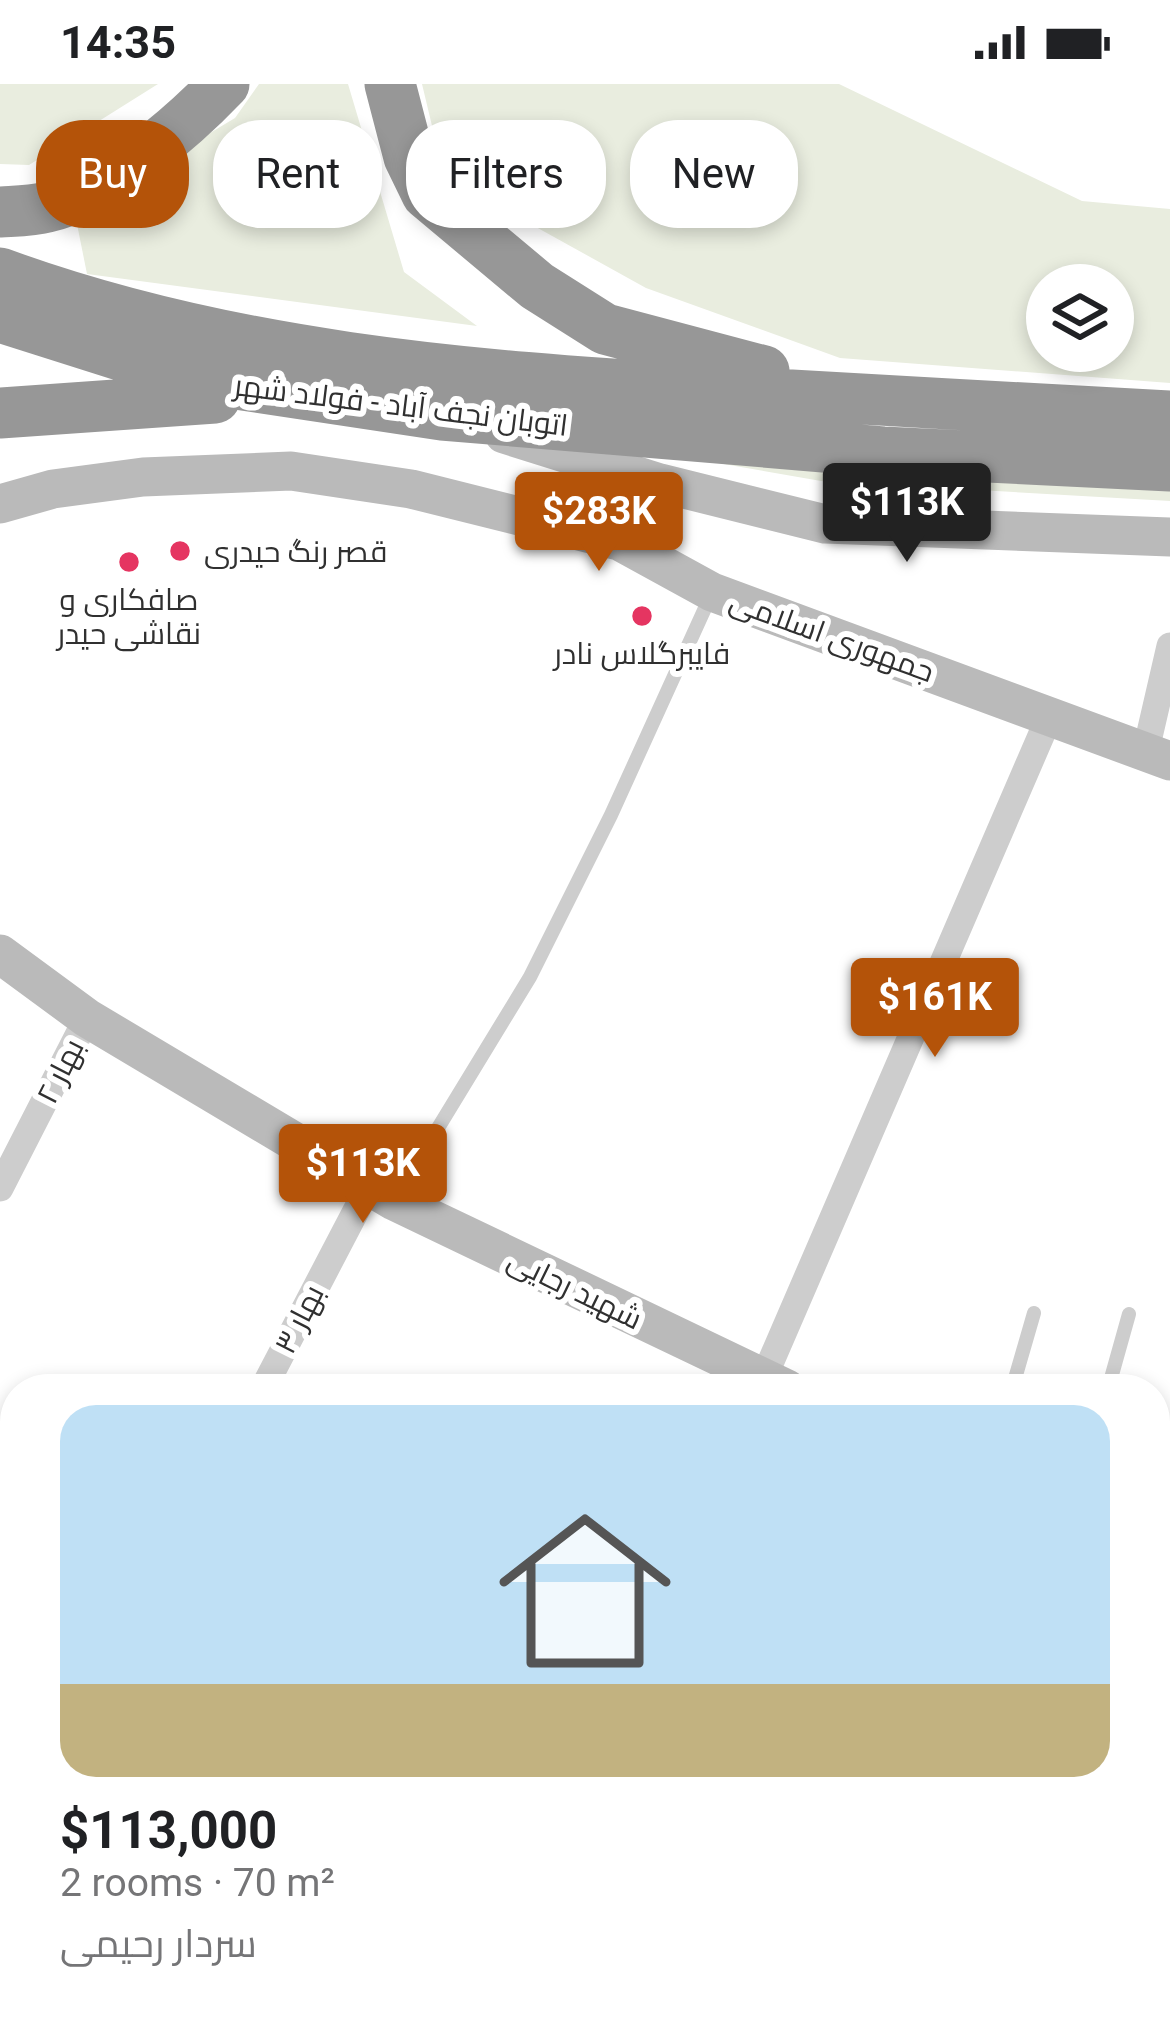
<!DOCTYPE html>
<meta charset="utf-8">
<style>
:root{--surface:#fff;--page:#f2f2f2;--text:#202124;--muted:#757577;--line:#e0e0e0;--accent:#b45309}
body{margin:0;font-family:Roboto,Cairo,sans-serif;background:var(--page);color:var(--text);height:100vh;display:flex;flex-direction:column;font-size:45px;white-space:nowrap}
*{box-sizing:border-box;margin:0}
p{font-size:39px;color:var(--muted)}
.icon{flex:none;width:66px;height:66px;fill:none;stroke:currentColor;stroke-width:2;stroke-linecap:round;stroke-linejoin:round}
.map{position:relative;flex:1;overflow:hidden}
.panel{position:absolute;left:0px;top:1290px;width:1170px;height:663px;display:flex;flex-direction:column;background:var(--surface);border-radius:48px 48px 0 0;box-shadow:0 6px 18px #0003}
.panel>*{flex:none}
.hud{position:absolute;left:36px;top:36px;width:1098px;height:108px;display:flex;gap:24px}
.fabs{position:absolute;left:1026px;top:180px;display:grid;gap:24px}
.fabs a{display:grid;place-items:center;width:108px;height:108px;border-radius:50%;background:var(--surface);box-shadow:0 6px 18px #0003;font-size:60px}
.price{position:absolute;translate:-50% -102px;padding:0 27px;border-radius:12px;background:var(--accent);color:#fff;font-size:39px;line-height:78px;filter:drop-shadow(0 3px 6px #0008)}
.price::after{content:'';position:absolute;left:50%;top:72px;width:36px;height:27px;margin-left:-18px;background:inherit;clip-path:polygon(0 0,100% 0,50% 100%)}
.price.current{background:#222;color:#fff}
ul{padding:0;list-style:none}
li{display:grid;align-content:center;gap:24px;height:636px;padding:0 60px}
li+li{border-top:3px solid var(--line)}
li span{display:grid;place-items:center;height:372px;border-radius:36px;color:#555}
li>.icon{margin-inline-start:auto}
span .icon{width:216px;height:216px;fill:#fffc;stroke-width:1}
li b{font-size:51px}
.pill{padding:0 42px;border-radius:48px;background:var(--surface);box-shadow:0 6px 18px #0003;font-size:42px;line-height:108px}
.pill.current{background:var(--accent);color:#fff}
.status{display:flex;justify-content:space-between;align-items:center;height:84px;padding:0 60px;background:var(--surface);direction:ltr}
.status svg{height:33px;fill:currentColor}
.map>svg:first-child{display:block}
.green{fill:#e9eddf;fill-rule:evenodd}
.building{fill:#171717}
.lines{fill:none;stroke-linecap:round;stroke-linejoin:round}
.lane{stroke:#cdcdcd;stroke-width:14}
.street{stroke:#cdcdcd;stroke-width:27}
.secondary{stroke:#bababa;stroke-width:39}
.highway{stroke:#979797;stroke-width:51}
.poi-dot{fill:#e53561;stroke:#fff;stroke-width:4.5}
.labels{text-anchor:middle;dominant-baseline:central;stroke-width:12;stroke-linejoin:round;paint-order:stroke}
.street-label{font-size:30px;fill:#303030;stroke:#fff}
.poi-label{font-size:30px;fill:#303030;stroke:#fff}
</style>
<div class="status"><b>14:35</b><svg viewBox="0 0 49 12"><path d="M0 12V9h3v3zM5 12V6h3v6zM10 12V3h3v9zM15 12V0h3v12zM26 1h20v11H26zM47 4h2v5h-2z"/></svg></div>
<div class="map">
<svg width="1170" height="1951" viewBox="0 0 1170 1951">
<rect width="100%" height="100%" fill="#fff"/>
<path class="green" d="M 0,0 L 158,0 L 29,81 L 0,80 Z
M 259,0 L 348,0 L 404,188 L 477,242 L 87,190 L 75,130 L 235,34 Z
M 422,0 L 839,0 L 1082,117 L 1170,125 L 1170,299 L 840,274 L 646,204 L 444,92 ZM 1047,201 L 1113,201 L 1113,267 L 1047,267 Z
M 666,370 L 1170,391 L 1170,417 L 821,397 Z"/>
<path class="building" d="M 1155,1482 L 1170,1486 L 1170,1520 L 1156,1559 Z"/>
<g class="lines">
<path class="lane" d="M 396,1113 L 530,893 L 611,731 L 711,511
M 1012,1305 L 1034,1229
M 1108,1305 L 1129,1230
M 0,1530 L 15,1501
M 758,1943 L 759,1938
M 927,1951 L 930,1938"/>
<path class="street" d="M 1146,666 L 1170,562
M 0,1104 L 87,934
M 263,1305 L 369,1102
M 759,1305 L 1050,631
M 0,1869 L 15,1839
M 515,1951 L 519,1938"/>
<path class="secondary" d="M 504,350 L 660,399 L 825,440 L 1170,453
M 0,420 L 53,405 L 143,393 L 291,387 L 411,405 L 619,457 L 712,508 L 1170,677
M 0,870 L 87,934 L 394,1117 L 787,1305
M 1155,1443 L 1170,1448
M 0,1620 L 15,1626
M 1155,1938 L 1170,1941"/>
<path class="highway" d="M 390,0 L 409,73 L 427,110 L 537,202 L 605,245 L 764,287
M 0,128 C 15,127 32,127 47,123 C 106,110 183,43 224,0
M 0,189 C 227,272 467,292 706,306 C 861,315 1015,324 1170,332
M 0,233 L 189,293 L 442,331 L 883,368 L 1170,382
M 0,329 L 215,314"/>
</g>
<g class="poi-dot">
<circle cx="180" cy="467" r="12"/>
<circle cx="129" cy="478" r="12"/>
<circle cx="642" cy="532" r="12"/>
</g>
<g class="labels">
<g class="street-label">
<text transform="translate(401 321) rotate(7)">اتوبان نجف آباد - فولاد شهر</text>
<text transform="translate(832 552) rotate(20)">جمهوری اسلامی</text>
<text transform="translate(60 987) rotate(-63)">بهار ۲</text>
<text transform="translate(575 1205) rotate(26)">شهید رجایی</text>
<text transform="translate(299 1235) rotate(-63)">بهار ۳</text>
</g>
<g class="poi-label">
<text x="204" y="467" text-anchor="start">قصر رنگ حیدری</text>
<text x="129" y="515">صافکاری و<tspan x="129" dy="34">نقاشی حیدر</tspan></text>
<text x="642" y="569">فایبرگلاس نادر</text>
</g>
</g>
</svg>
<div class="fabs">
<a><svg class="icon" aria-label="layers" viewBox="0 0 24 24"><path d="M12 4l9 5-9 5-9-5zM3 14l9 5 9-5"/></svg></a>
</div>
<b class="price current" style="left:907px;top:481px">$113K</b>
<b class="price" style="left:599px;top:490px">$283K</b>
<b class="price" style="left:935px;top:976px">$161K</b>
<b class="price" style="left:363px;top:1142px">$113K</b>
<div class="hud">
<a class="pill current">Buy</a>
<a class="pill">Rent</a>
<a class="pill">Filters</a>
<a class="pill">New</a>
</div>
<section class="panel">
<ul>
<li><span style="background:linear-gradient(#bfe0f5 75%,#c2b280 0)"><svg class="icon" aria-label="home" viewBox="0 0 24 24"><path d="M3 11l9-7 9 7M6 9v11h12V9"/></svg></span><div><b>$113,000</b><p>2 rooms · 70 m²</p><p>سردار رحیمی</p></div></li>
</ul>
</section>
</div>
